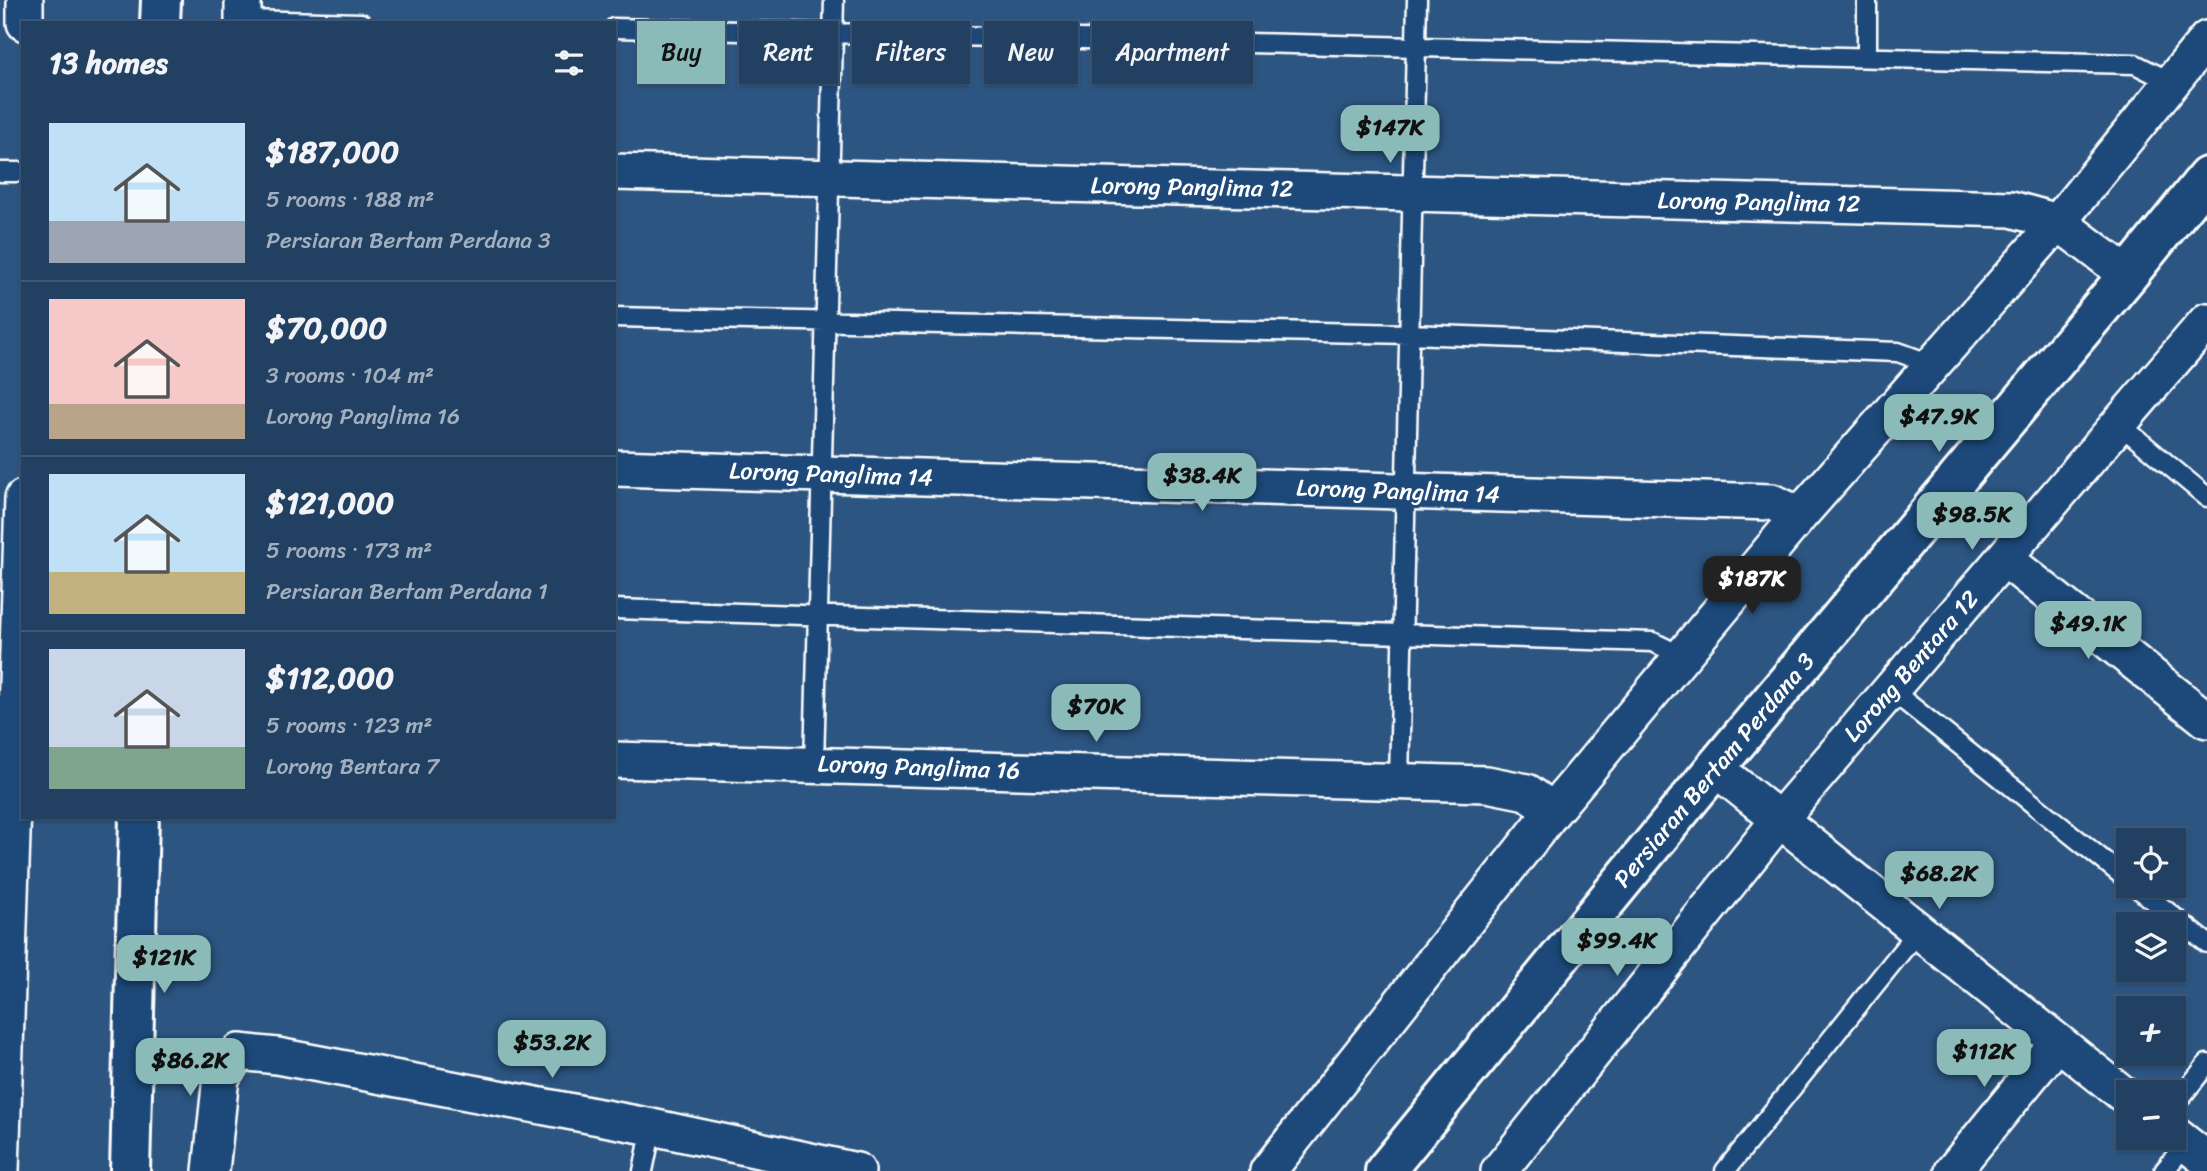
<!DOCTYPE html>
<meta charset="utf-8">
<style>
:root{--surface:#214062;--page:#294768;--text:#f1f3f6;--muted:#a2afbe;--line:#3e5977;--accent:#8bbbb9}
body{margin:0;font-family:Sriracha,sans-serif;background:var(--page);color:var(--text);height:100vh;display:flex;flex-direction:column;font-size:26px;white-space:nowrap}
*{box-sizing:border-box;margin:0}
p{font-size:23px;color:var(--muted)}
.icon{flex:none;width:38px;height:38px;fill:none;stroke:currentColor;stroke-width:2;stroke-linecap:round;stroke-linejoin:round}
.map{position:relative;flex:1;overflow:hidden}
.sheet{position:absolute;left:21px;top:21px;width:595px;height:798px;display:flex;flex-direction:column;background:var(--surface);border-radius:0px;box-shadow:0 2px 5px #0004,0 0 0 2px var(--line)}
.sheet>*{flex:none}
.banner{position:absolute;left:637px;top:21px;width:665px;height:63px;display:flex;gap:14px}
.tools{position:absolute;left:2116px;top:828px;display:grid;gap:14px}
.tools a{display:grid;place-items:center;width:70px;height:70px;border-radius:0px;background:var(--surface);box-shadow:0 2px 5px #0004,0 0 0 2px var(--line);font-size:35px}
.price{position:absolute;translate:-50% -60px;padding:0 16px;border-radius:14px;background:var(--accent);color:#111;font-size:23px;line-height:46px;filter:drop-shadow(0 2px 4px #0008)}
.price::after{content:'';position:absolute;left:50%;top:42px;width:21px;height:16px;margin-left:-10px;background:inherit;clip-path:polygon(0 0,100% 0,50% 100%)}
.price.active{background:#222;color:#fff}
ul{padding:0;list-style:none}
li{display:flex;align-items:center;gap:21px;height:175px;padding:0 28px}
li+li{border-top:2px solid var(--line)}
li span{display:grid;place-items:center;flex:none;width:196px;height:140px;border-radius:0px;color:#555}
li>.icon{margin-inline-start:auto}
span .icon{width:84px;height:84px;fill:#fffc;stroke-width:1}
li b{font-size:30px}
h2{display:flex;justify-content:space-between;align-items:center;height:84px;padding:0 28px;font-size:30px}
.tag{padding:0 24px;border-radius:0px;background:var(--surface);box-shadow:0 2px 5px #0004,0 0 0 2px var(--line);font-size:24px;line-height:63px}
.tag.active{background:var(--accent);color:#111}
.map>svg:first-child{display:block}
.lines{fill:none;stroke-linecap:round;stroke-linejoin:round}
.lane-casing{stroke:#fff;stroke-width:23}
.street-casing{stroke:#fff;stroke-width:40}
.secondary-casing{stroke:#fff;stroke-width:44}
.lane{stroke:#1f4a7a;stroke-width:18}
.street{stroke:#1f4a7a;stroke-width:35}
.secondary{stroke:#1f4a7a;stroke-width:38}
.labels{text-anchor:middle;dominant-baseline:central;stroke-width:5;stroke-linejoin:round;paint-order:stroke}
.street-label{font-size:24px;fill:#fff;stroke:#1f4a7a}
</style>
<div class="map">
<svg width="2207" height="1171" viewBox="0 0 2207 1171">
<rect width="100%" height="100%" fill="#2c5582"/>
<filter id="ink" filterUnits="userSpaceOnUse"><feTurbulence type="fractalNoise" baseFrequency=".0143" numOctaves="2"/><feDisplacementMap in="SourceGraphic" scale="14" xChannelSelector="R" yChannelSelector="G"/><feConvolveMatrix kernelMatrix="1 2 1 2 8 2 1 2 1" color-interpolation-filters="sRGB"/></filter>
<g filter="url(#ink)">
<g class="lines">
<defs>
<path id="lane" d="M 243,20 L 361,23
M 614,28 L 2135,64 L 2173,83
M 1867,57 L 1867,0
M 0,172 L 23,172
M 614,317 L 1409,334 L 1898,352 L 1931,364
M 2119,424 L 2207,497
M 614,609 L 1653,642 L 1682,656
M 1891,690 L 2128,880
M 814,764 L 834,0
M 1399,780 L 1417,0
M 2135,886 L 2207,943
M 2174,1106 L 2207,1064
M 643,1171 L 652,1127
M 1725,1171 L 1918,931
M 2164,1171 L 2186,1144"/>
<path id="street" d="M 25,23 L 25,0
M 243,23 L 243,0
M 614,172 L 2011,209 L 2058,222 L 2128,275
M 614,468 L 1772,502 L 1800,515
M 2004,558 L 2207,720
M 614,760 L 1487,784 L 1527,792 L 1553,811
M 1715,768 L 2128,1098
M 2174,1134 L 2207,1160
M 1,1171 L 23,498
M 211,1171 L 221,1077 L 239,1052 L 277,1056 L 652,1127 L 857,1171
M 1268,1171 L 1553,811 L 1800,515 L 2058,222 L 2207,39
M 1499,1171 L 1779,820 L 2207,321
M 1953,1171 L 2058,1042"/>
<path id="secondary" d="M 160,23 L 161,0
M 130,1171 L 139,817
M 1385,1171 L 1715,768 L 2128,275 L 2207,177"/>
</defs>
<use href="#lane" class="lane-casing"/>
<use href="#street" class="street-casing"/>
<use href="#secondary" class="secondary-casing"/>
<use href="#lane" class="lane"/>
<use href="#street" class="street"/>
<use href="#secondary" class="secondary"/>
</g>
</g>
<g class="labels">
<g class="street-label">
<text transform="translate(1192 187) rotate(1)">Lorong Panglima 12</text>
<text transform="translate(1759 202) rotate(1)">Lorong Panglima 12</text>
<text transform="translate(831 474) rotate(2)">Lorong Panglima 14</text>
<text transform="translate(1398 491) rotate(2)">Lorong Panglima 14</text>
<text transform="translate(1911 666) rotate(-49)">Lorong Bentara 12</text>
<text transform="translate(919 767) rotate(2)">Lorong Panglima 16</text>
<text transform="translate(1714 770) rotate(-50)">Persiaran Bertam Perdana 3</text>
</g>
</g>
</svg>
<div class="tools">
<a><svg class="icon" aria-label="locate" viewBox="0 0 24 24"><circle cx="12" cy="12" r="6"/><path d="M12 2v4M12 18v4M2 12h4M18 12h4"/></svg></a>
<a><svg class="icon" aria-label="layers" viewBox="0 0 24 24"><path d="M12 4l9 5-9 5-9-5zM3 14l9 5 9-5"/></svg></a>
<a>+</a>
<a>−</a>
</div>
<b class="price" style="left:1390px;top:165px">$147K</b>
<b class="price" style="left:1939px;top:454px">$47.9K</b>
<b class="price" style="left:1202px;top:513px">$38.4K</b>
<b class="price" style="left:1972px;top:552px">$98.5K</b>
<b class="price active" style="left:1752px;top:616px">$187K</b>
<b class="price" style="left:2088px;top:661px">$49.1K</b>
<b class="price" style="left:1096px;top:744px">$70K</b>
<b class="price" style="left:1939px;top:911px">$68.2K</b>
<b class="price" style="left:1617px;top:978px">$99.4K</b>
<b class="price" style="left:164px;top:995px">$121K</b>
<b class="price" style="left:552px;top:1080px">$53.2K</b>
<b class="price" style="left:1984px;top:1089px">$112K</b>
<b class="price" style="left:190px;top:1098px">$86.2K</b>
<div class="banner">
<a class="tag active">Buy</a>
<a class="tag">Rent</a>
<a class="tag">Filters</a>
<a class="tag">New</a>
<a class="tag">Apartment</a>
</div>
<section class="sheet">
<h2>13 homes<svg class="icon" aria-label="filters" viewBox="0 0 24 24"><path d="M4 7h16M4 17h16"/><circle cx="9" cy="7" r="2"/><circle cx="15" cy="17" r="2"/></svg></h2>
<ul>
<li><span style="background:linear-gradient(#bfe0f5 70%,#9aa5b1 0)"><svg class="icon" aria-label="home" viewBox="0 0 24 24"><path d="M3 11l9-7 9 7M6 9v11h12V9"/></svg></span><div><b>$187,000</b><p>5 rooms · 188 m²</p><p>Persiaran Bertam Perdana 3</p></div></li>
<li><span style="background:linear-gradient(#f6c9c9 75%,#b9a48a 0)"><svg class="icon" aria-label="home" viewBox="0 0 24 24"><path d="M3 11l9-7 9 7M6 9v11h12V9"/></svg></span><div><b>$70,000</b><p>3 rooms · 104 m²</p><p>Lorong Panglima 16</p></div></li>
<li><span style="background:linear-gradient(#bfe0f5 70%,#c2b280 0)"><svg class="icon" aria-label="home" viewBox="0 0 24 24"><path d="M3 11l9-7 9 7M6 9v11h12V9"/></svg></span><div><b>$121,000</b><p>5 rooms · 173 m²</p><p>Persiaran Bertam Perdana 1</p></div></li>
<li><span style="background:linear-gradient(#c9d6e8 70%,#7fa58c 0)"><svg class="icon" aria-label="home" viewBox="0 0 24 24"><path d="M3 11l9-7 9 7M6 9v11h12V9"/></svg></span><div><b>$112,000</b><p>5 rooms · 123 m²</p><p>Lorong Bentara 7</p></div></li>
</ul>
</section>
</div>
